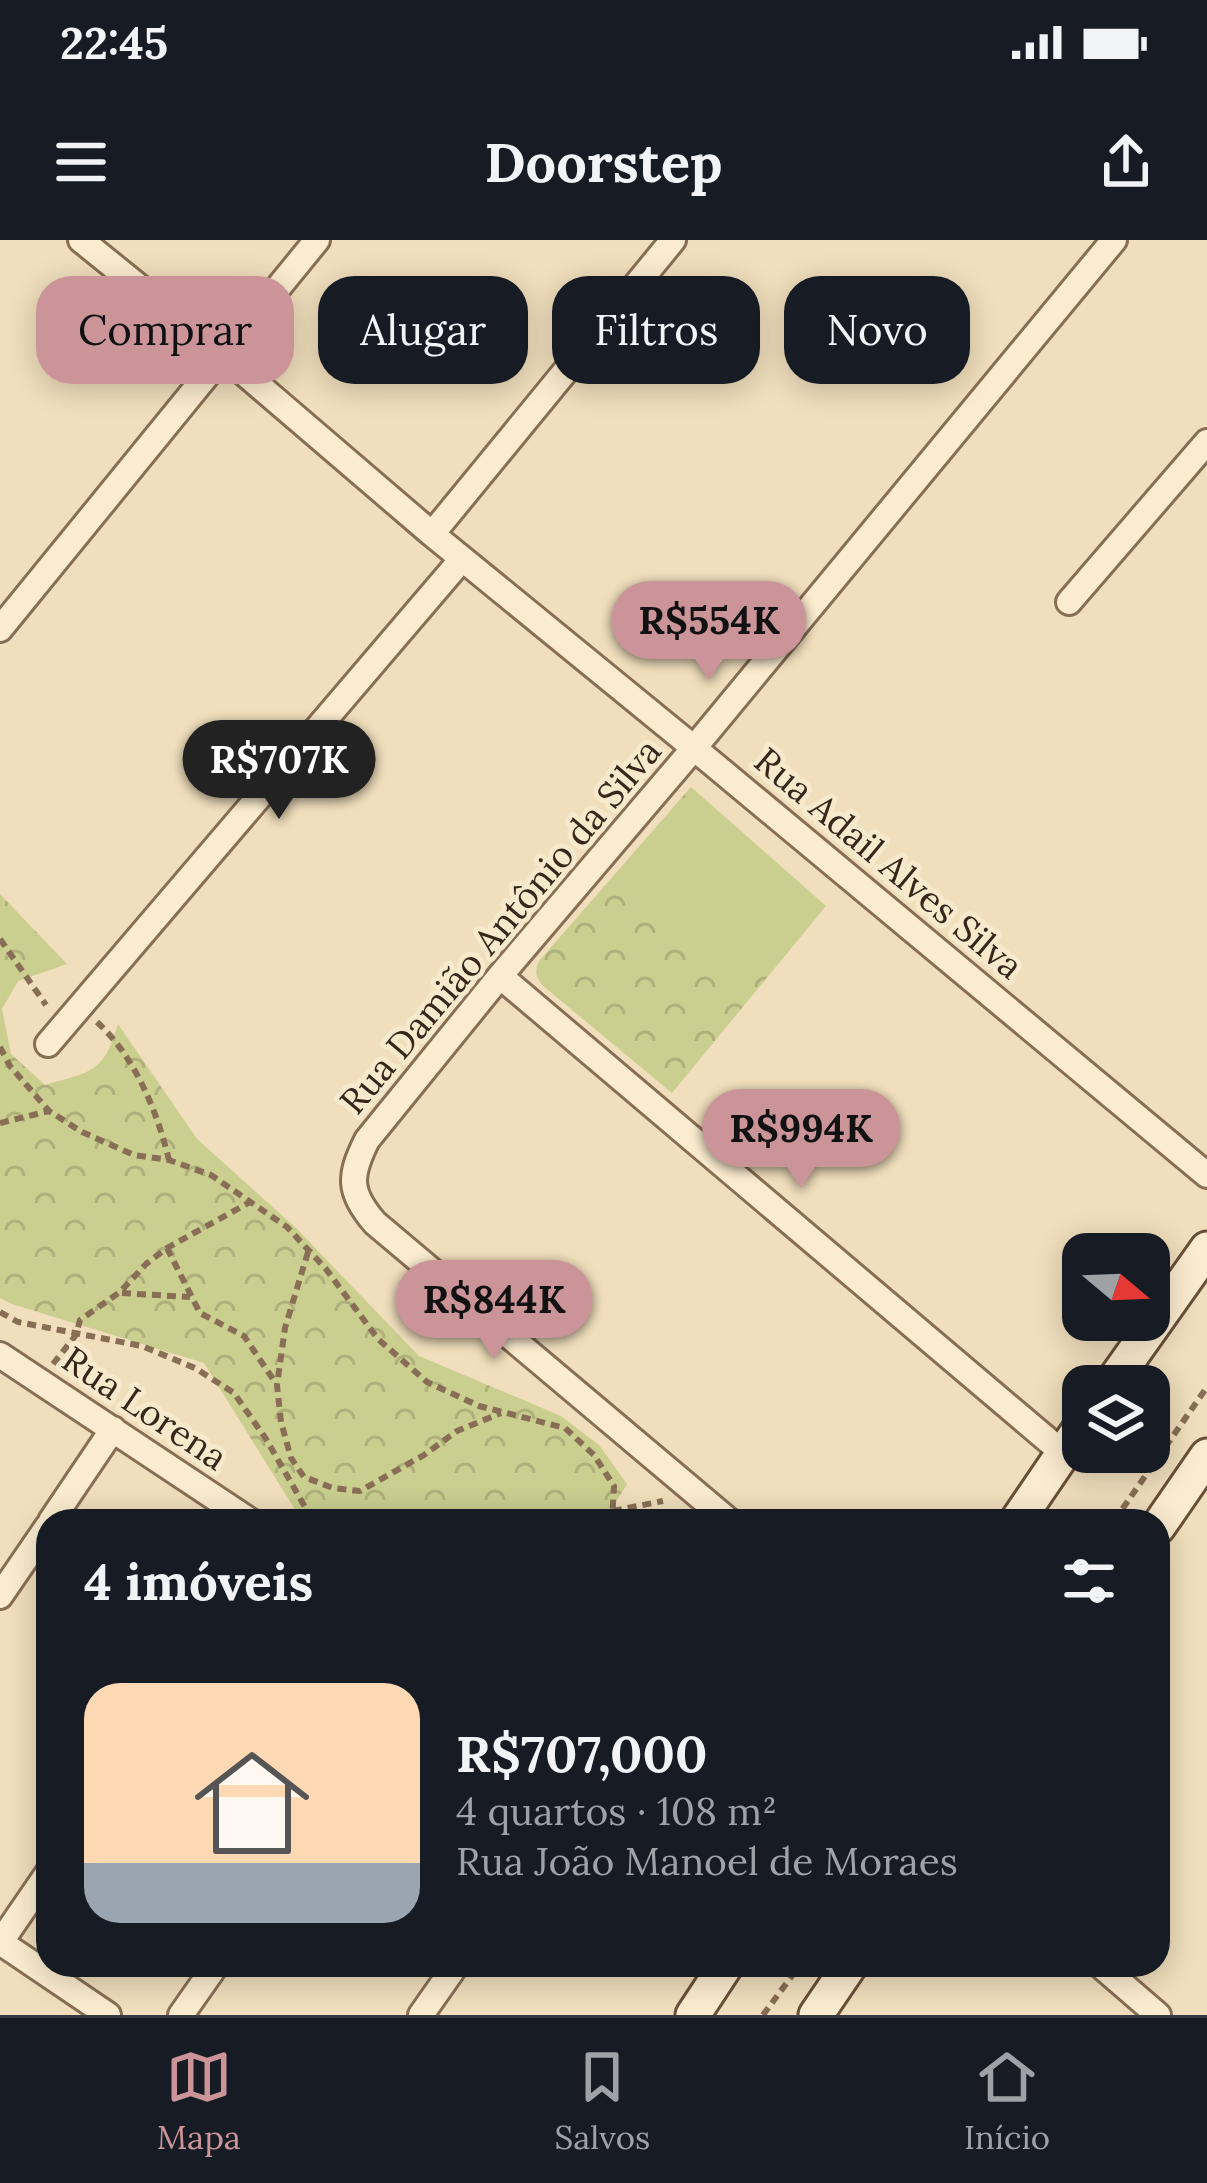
<!DOCTYPE html>
<html lang="pt">
<meta charset="utf-8">
<style>
:root{--surface:#171b24;--page:#242831;--text:#f1f3f6;--muted:#9ea1a6;--line:#363941;--accent:#ca9499}
body{margin:0;font-family:Lora,serif;background:var(--page);color:var(--text);height:100vh;display:flex;flex-direction:column;font-size:45px;white-space:nowrap}
*{box-sizing:border-box;margin:0}
p{font-size:39px;color:var(--muted)}
.icon{flex:none;width:66px;height:66px;fill:none;stroke:currentColor;stroke-width:2;stroke-linecap:round;stroke-linejoin:round}
.map{position:relative;flex:1;overflow:hidden}
.panel{position:absolute;left:36px;top:1269px;width:1134px;height:468px;display:flex;flex-direction:column;background:var(--surface);border-radius:36px;box-shadow:0 6px 30px #0003}
.panel>*{flex:none}
.banner{position:absolute;left:36px;top:36px;width:1137px;height:108px;display:flex;gap:24px}
.needle{width:78px;rotate:109deg}
.fabs{position:absolute;left:1062px;top:993px;display:grid;gap:24px}
.fabs a{display:grid;place-items:center;width:108px;height:108px;border-radius:24px;background:var(--surface);box-shadow:0 6px 30px #0003;font-size:60px}
.price{position:absolute;translate:-50% -102px;padding:0 27px;border-radius:42px;background:var(--accent);color:#111;font-size:39px;line-height:78px;filter:drop-shadow(0 3px 6px #0008)}
.price::after{content:'';position:absolute;left:50%;top:72px;width:36px;height:27px;margin-left:-18px;background:inherit;clip-path:polygon(0 0,100% 0,50% 100%)}
.price.current{background:#222;color:#fff}
ul{padding:0;list-style:none}
li{display:flex;align-items:center;gap:36px;height:300px;padding:0 48px}
li span{display:grid;place-items:center;flex:none;width:336px;height:240px;border-radius:36px;color:#555}
li>.icon{margin-inline-start:auto}
span .icon{width:144px;height:144px;fill:#fffc;stroke-width:1}
li b{font-size:51px}
h2{display:flex;justify-content:space-between;align-items:center;height:144px;padding:0 48px;font-size:51px}
.pill{padding:0 42px;border-radius:36px;background:var(--surface);box-shadow:0 6px 30px #0003;font-size:42px;line-height:108px}
.pill.current{background:var(--accent);color:#111}
.status{display:flex;justify-content:space-between;align-items:center;height:84px;padding:0 60px;background:var(--surface);direction:ltr}
.status svg{height:33px;fill:currentColor}
header{display:flex;justify-content:space-between;align-items:center;height:156px;padding:0 48px;background:var(--surface);font-size:54px;font-weight:700}
.dock{display:flex;justify-content:space-around;align-items:center;height:168px;border-top:3px solid var(--line);background:var(--surface);font-size:33px;color:var(--muted)}
.dock a{display:grid;justify-items:center;gap:6px}
.dock .current{color:var(--accent)}
.map>svg:first-child{display:block}
.park{fill:url(#park-crowns)}
.pitch{fill:#cace8f}
.lines{fill:none;stroke-linecap:round;stroke-linejoin:round}
.street-casing{stroke:#886e54;stroke-width:30}
.secondary-casing{stroke:#6a4f38;stroke-width:39}
.path{stroke:#886e54;stroke-width:6;stroke-dasharray:9 6;stroke-linecap:butt}
.street{stroke:#fbeccf;stroke-width:24}
.secondary{stroke:#fbeccf;stroke-width:33}
.labels{text-anchor:middle;dominant-baseline:central;stroke-width:10;stroke-linejoin:round;paint-order:stroke}
.street-label{font-size:36px;fill:#37271a;stroke:#f7e9cc}
</style>
<div class="status"><b>22:45</b><svg viewBox="0 0 49 12"><path d="M0 12V9h3v3zM5 12V6h3v6zM10 12V3h3v9zM15 12V0h3v12zM26 1h20v11H26zM47 4h2v5h-2z"/></svg></div>
<header><svg class="icon" aria-label="menu" viewBox="0 0 24 24"><path d="M4 6h16M4 12h16M4 18h16"/></svg>Doorstep<svg class="icon" aria-label="share" viewBox="0 0 24 24"><path d="M12 15V3M7 8l5-5 5 5M5 13v7h14v-7"/></svg></header>
<div class="map">
<svg width="1207" height="1775" viewBox="0 0 1207 1775">
<defs>
<pattern id="park-crowns" width="20" height="18" patternUnits="userSpaceOnUse" patternTransform="scale(3)"><rect width="20" height="18" fill="#cace8f"/><path d="M2 6a3 3 0 1 1 6 0M12 15a3 3 0 1 1 6 0" fill="none" stroke="#aeb17b"/></pattern>
</defs>
<rect width="100%" height="100%" fill="#f0debc"/>
<path class="park" d="M 691,547 L 826,666 L 672,853 L 542,745 C 535,736 535,731 539,721 Z
M 0,654 L 67,724 L 18,741 L 2,769 L 11,814 L 45,845 C 92,831 103,834 118,784 L 197,899 L 295,987 L 419,1116 L 561,1176 L 599,1205 L 627,1244 L 604,1281 L 302,1281 L 204,1123 L 12,1064 L 0,1058 Z"/>
<path class="pitch" d="M 692,557 L 817,667 L 745,750 L 620,640 Z"/>
<g class="lines">
<defs>
<path id="street" d="M 81,0 L 222,114 L 432,294 L 694,508 L 1207,935
M 432,294 L 673,0
M 1069,362 L 1207,202
M 0,389 L 317,0
M 500,736 L 1063,1213
M 48,804 L 462,319
M 0,1115 L 250,1281
M 51,1281 L 113,1189
M 729,1281 L 375,983 C 348,952 349,936 367,900 L 500,736 L 694,508 L 1114,0
M 0,1356 L 48,1286
M 0,1702 L 108,1775
M 0,1703 L 48,1633
M 1100,1725 L 1158,1775
M 181,1775 L 216,1725
M 421,1775 L 456,1725"/>
<path id="secondary" d="M 1110,1146 L 1207,1009
M 1017,1281 L 1083,1184
M 1158,1287 L 1207,1216
M 693,1775 L 726,1725
M 816,1775 L 850,1725"/>
</defs>
<use href="#street" class="street-casing"/>
<use href="#secondary" class="secondary-casing"/>
<path class="path" d="M 0,699 L 46,765
M 97,782 C 135,817 157,871 169,920
M 0,807 L 10,826 L 49,871 L 82,892 L 134,915 L 169,920 L 211,935 L 287,987 L 326,1029 L 378,1099 L 427,1142 L 479,1166 L 565,1188 L 594,1215 L 614,1246 L 612,1281
M 0,883 L 49,871
M 167,1008 L 200,1073 L 244,1096 L 275,1142
M 308,1012 L 285,1088 L 277,1145 L 281,1182 L 291,1218 L 304,1237 L 333,1248 L 360,1251 L 424,1215 L 457,1191 L 501,1173
M 122,1053 L 190,1057
M 0,1072 L 18,1082 L 142,1106 L 195,1128 L 234,1153 L 266,1199 L 313,1281
M 53,1124 L 76,1095 L 80,1080 L 120,1052 L 146,1024 L 167,1008 L 250,962
M 613,1271 L 663,1261
M 1114,1281 L 1207,1147
M 763,1775 L 800,1725"/>
<use href="#street" class="street"/>
<use href="#secondary" class="secondary"/>
</g>
<g class="labels">
<g class="street-label">
<text transform="translate(889 623) rotate(40)">Rua Adail Alves Silva</text>
<text transform="translate(500 686) rotate(-50)">Rua Damião Antônio da Silva</text>
<text transform="translate(145 1168) rotate(34)">Rua Lorena</text>
</g>
</g>
</svg>
<div class="fabs">
<a><svg class="needle" viewBox="-14 -14 28 28"><path d="M0-13l5 13h-10z" fill="#e53935"/><path d="M0 13l5-13h-10z" fill="#9ea1a6"/></svg></a>
<a><svg class="icon" aria-label="layers" viewBox="0 0 24 24"><path d="M12 4l9 5-9 5-9-5zM3 14l9 5 9-5"/></svg></a>
</div>
<b class="price" style="left:709px;top:443px">R$554K</b>
<b class="price current" style="left:279px;top:582px">R$707K</b>
<b class="price" style="left:801px;top:951px">R$994K</b>
<b class="price" style="left:494px;top:1122px">R$844K</b>
<div class="banner">
<a class="pill current">Comprar</a>
<a class="pill">Alugar</a>
<a class="pill">Filtros</a>
<a class="pill">Novo</a>
</div>
<section class="panel">
<h2>4 imóveis<svg class="icon" aria-label="filters" viewBox="0 0 24 24"><path d="M4 7h16M4 17h16"/><circle cx="9" cy="7" r="2"/><circle cx="15" cy="17" r="2"/></svg></h2>
<ul>
<li><span style="background:linear-gradient(#ffd9b3 75%,#9aa5b1 0)"><svg class="icon" aria-label="home" viewBox="0 0 24 24"><path d="M3 11l9-7 9 7M6 9v11h12V9"/></svg></span><div><b>R$707,000</b><p>4 quartos · 108 m²</p><p>Rua João Manoel de Moraes</p></div></li>
</ul>
</section>
</div>
<nav class="dock">
<a class="current"><svg class="icon" aria-label="map" viewBox="0 0 24 24"><path d="M3 6l6-2 6 2 6-2v14l-6 2-6-2-6 2zM9 4v14M15 6v14"/></svg>Mapa</a>
<a><svg class="icon" aria-label="saved" viewBox="0 0 24 24"><path d="M7 4h10v16l-5-4-5 4z"/></svg>Salvos</a>
<a><svg class="icon" aria-label="home" viewBox="0 0 24 24"><path d="M3 11l9-7 9 7M6 9v11h12V9"/></svg>Início</a>
</nav>
